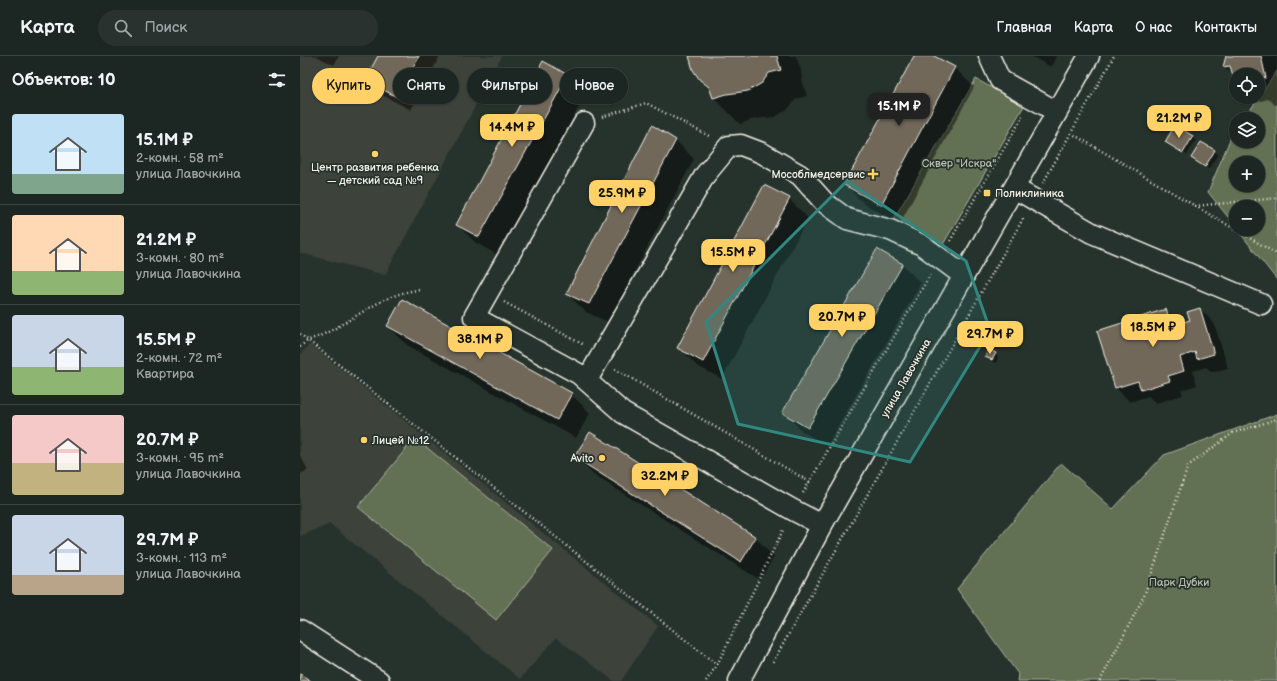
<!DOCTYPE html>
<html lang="ru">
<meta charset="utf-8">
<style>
:root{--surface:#1c2622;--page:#29322f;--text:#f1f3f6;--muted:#a0a5a5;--line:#3a4340;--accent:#ffd166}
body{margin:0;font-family:"Balsamiq Sans",sans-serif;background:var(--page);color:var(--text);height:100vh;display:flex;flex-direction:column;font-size:15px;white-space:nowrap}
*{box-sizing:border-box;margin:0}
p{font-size:13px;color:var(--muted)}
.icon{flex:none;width:22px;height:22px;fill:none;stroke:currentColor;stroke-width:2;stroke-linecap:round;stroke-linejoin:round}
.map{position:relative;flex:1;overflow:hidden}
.side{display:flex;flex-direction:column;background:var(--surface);width:300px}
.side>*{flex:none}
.guide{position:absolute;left:12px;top:12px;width:380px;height:36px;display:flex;gap:8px}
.controls{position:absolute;left:929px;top:12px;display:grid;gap:8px}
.controls a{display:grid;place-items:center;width:36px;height:36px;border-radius:50%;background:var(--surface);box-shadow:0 1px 3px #0004,0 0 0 1px var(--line);font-size:20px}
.price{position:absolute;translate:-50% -34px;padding:0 9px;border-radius:8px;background:var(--accent);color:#111;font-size:13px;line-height:26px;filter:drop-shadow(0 1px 2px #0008)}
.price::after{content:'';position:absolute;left:50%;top:24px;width:12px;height:9px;margin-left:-6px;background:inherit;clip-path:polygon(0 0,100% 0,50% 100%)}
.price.selected{background:#222;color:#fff}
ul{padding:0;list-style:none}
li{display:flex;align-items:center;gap:12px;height:100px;padding:0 12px}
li+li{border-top:1px solid var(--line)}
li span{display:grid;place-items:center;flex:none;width:112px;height:80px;border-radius:4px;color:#555}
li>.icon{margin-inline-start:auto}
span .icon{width:48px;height:48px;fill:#fffc;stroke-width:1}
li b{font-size:17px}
h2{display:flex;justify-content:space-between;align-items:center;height:48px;padding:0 12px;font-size:17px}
.chip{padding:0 14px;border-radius:18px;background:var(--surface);box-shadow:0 1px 3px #0004,0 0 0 1px var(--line);font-size:14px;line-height:36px}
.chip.selected{background:var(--accent);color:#111}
header{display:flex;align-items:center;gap:24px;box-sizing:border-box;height:56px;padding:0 20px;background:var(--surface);border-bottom:1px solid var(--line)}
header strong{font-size:19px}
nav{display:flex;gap:22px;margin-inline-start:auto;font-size:14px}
.search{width:280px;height:36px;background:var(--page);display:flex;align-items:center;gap:10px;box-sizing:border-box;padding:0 14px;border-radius:22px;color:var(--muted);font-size:15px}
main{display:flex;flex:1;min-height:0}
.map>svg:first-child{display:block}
.built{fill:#3c433a}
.green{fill:#627052;stroke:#abb09d;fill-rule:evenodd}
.shadow{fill:#0007}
.building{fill:#71685a;stroke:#f4f1e8}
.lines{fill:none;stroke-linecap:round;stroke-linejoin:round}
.minor-casing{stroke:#f4f1e8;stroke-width:23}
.path{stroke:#f4f1e8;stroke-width:2.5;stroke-dasharray:1 3;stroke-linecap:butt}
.minor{stroke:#26332d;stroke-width:20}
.marked{fill:#318880;fill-opacity:0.2;stroke:#318880;stroke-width:3;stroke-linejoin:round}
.poi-dot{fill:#ffd166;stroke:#26332d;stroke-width:1.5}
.labels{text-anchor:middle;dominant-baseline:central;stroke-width:3.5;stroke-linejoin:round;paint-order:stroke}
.park-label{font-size:11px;fill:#babdac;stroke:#26332d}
.poi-label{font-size:11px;fill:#f4f1e8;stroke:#26332d;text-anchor:end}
.street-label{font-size:11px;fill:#f4f1e8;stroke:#26332d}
</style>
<header>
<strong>Карта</strong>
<div class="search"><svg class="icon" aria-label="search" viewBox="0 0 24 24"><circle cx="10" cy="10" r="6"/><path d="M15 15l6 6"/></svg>Поиск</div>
<nav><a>Главная</a><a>Карта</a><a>О нас</a><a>Контакты</a></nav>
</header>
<main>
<section class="side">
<h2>Объектов: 10<svg class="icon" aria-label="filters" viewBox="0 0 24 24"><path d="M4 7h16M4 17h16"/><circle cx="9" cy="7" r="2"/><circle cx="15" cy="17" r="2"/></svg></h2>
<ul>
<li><span style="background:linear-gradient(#bfe0f5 75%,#7fa58c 0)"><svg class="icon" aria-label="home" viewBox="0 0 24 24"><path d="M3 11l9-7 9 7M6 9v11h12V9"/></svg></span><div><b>15.1M ₽</b><p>2-комн. · 58 m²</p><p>улица Лавочкина</p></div></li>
<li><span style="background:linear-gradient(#ffd9b3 70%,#8fb573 0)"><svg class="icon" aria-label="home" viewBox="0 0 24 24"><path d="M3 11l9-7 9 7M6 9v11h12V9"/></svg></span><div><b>21.2M ₽</b><p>3-комн. · 80 m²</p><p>улица Лавочкина</p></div></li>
<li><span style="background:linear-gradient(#c9d6e8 65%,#8fb573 0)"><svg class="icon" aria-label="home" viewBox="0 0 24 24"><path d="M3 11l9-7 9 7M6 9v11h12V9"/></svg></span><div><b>15.5M ₽</b><p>2-комн. · 72 m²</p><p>Квартира</p></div></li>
<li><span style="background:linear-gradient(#f6c9c9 60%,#c2b280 0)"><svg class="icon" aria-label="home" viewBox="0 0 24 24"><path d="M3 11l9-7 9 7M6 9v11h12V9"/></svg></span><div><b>20.7M ₽</b><p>3-комн. · 95 m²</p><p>улица Лавочкина</p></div></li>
<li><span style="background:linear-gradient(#c9d6e8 75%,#b9a48a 0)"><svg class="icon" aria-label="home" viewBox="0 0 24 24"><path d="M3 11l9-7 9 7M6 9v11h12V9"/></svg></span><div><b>29.7M ₽</b><p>3-комн. · 113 m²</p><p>улица Лавочкина</p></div></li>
</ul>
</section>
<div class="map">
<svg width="977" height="625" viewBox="0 0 977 625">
<rect width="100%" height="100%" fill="#26332d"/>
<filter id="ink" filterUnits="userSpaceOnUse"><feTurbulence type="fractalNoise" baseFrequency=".025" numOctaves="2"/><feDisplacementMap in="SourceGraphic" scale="8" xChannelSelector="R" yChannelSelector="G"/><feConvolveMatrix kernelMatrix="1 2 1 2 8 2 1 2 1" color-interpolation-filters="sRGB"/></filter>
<g filter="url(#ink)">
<path class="built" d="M 0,0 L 202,0 L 85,219 L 0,197 Z
M 10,288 L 358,570 L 321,625 L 314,625 L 256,582 L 220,623 L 30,468 L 0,480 L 0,299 Z"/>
<path class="green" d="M 977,15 L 977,224 L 937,173 L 958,173 L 958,151 L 936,151 L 936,171 L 908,136 L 931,81 L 936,74 L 936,85 L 958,85 L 958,63 L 944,63 ZM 936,107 L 958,107 L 958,129 L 936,129 Z
M 676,23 L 724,50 L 641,192 L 593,164 Z
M 977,358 L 977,625 L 717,625 L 718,618 L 657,533 L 761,407 L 813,453 L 864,399 Z
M 115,382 L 253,494 L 196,564 L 58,451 Z"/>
<path class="shadow" d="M 16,0 L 39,0 L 34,9 Z
M 79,0 L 140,0 L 111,54 L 80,38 L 66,24 Z
M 390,0 L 496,0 L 501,14 L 502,25 L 507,40 L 496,43 L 488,53 L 475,61 L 454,63 L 440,68 L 414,42 L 411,33 L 401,23 Z
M 615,0 L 632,0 L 655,12 L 674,31 L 600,167 L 564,148 L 545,129 Z
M 731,0 L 756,0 L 751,11 Z
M 927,0 L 977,0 L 977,49 L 975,49 L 969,43 L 960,45 L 956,41 L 958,41 L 958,19 L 936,19 L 936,22 L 924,10 Z
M 267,20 L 286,38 L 198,199 L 176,187 L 157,169 Z
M 892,81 L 896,84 L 887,99 L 870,90 L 866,86 Z
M 375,84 L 394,103 L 308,266 L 286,256 L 267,238 Z
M 914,95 L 918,98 L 909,113 L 892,102 Z
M 489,143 L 508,162 L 422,323 L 397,310 L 379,292 Z
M 602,208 L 621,227 L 527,390 L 502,375 L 484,357 Z
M 102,244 L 271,338 L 290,357 L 276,382 L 107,289 L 88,270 Z
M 900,253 L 914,267 L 928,312 L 912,316 L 906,311 L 893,315 L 897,329 L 881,334 L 883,339 L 856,347 L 848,340 L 830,346 L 816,332 L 798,275 L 866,254 L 880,268 L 891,265 Z
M 695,297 L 698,301 L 696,307 L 689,304 L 686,300 Z
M 290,378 L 456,482 L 474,501 L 460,524 L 294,419 L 275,401 Z
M 0,399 L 8,414 L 0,418 Z"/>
<path class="building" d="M 78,0 L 119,0 L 97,41 L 65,24 Z
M 389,0 L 477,0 L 481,14 L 469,17 L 462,27 L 448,35 L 427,38 L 413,42 L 409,31 L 400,24 L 393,14 Z
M 614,0 L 634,0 L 655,11 L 581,149 L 544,129 Z
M 926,0 L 961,0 L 966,22 L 958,21 L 958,19 L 946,19 L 945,16 L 933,20 L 930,10 L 923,11 Z
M 243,5 L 268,19 L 179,181 L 156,169 Z
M 352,69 L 376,84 L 289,248 L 266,238 Z
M 875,69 L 893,80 L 883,97 L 865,86 Z
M 901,86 L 915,94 L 905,111 L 891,102 Z
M 464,129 L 490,142 L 403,306 L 377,292 Z
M 577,193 L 603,208 L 508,372 L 482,357 Z
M 102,243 L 272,337 L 257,364 L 87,270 Z
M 900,252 L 914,298 L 897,303 L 895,296 L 880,301 L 884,315 L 868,320 L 870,325 L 841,334 L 838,325 L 815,332 L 797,275 L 866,253 L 872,270 L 890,264 L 887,256 Z
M 688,293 L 696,297 L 692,304 L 685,301 Z
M 290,376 L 456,481 L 441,506 L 274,401 Z
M 0,618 L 11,625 L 0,625 Z"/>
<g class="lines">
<defs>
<path id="minor" d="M 689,0 L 700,24 L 757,56
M 284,67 L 174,261 L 279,318 L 323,357 L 493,454 L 522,469
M 714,132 L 792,177 L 961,248
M 287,324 L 405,119 L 429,90 L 441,89 L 462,97 L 500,119 L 525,147 L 547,163 L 590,174 L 622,189 L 664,220
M 0,574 L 79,625
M 439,625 L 522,469 L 789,0"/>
</defs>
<use href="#minor" class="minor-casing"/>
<path class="path" d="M 302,61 L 346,47 L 411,81
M 771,77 L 977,198
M 743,127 L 814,0
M 895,150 L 977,142
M 650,185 L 723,60
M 204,246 L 284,289
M 0,278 L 417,609
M 0,291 C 9,282 14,283 24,278 C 56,263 83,237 119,234
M 315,313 L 510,426
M 503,437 L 630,219
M 473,606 L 724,161
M 406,625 L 417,609 L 484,472
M 800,625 L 844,540 L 888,410 L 933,377 L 977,363"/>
<use href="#minor" class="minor"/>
</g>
</g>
<path class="marked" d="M 547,125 L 666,205 L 690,274 L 610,406 L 438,368 L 406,266 Z"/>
<g class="poi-dot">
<circle cx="75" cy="98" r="4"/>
<path d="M571 112h4v4h4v4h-4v4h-4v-4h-4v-4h4z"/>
<rect x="683" y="133" width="8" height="8" rx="2"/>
<circle cx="64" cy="384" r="4"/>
<circle cx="302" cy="402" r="4"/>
</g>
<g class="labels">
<g class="park-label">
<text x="659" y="107">Сквер "Искра"</text>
<text x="879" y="526">Парк Дубки</text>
</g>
<g class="poi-label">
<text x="75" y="111" text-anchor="middle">Центр развития ребенка<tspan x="75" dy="13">— детский сад №9</tspan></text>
<text x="565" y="118">Мособлмедсервис</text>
<text x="695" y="137" text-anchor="start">Поликлиника</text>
<text x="72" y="384" text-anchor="start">Лицей №12</text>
<text x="294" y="402">Avito</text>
</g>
<g class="street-label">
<text transform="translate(606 322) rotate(-60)">улица Лавочкина</text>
</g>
</g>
</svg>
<div class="controls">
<a><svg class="icon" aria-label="locate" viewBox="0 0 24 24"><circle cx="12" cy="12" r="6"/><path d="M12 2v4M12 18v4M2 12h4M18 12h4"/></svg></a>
<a><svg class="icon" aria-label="layers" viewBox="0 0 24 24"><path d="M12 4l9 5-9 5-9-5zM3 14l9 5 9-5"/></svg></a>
<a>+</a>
<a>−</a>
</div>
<b class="price selected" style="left:599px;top:71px">15.1M ₽</b>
<b class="price" style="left:879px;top:83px">21.2M ₽</b>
<b class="price" style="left:212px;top:92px">14.4M ₽</b>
<b class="price" style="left:322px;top:158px">25.9M ₽</b>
<b class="price" style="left:433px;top:217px">15.5M ₽</b>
<b class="price" style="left:542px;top:282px">20.7M ₽</b>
<b class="price" style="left:853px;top:292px">18.5M ₽</b>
<b class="price" style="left:690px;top:299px">29.7M ₽</b>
<b class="price" style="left:180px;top:304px">38.1M ₽</b>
<b class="price" style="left:365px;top:441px">32.2M ₽</b>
<div class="guide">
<a class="chip selected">Купить</a>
<a class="chip">Снять</a>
<a class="chip">Фильтры</a>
<a class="chip">Новое</a>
</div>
</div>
</main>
